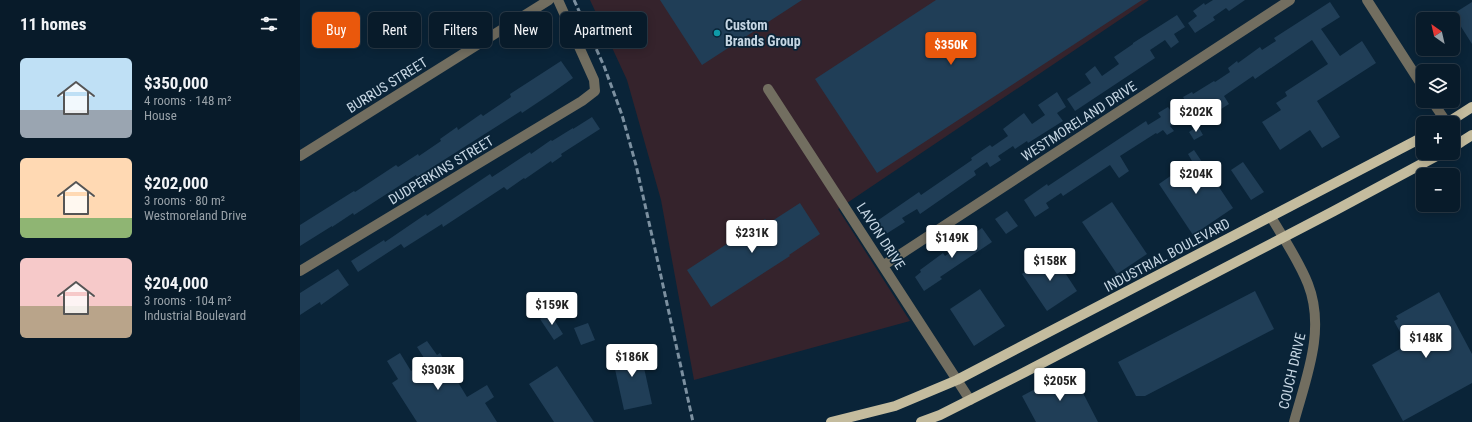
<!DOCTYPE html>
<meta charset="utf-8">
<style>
:root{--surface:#081b2a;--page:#112432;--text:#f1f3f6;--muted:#98a1a8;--line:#293947;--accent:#ea580c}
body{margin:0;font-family:"Roboto Condensed",sans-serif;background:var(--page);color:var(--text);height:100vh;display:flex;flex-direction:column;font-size:15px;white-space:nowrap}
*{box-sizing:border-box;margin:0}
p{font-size:13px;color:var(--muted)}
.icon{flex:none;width:22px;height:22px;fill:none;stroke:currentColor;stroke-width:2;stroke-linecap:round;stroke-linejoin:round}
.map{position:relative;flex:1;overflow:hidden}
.drawer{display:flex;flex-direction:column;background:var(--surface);width:300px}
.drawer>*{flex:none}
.guide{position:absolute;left:12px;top:12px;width:380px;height:36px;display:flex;gap:8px}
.needle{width:26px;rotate:326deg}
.controls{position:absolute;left:1116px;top:12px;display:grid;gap:8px}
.controls a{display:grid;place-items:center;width:44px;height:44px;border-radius:6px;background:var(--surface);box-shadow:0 2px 10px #0003,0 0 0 1px var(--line);font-size:20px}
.price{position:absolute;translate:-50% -34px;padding:0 9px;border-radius:4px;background:#fff;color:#222;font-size:13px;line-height:26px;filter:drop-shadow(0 1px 2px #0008)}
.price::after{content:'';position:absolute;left:50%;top:24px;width:12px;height:9px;margin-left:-6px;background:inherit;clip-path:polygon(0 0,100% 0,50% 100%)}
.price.selected{background:var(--accent);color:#fff}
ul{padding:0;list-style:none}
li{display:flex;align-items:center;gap:12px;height:100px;padding:0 20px}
li span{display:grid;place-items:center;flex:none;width:112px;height:80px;border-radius:6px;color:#555}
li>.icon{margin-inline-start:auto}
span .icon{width:48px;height:48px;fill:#fffc;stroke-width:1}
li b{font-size:17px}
h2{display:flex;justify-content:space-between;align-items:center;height:48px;padding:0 20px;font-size:17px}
.pill{padding:0 14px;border-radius:6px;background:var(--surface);box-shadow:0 2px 10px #0003,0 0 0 1px var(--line);font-size:14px;line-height:36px}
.pill.selected{background:var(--accent);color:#fff}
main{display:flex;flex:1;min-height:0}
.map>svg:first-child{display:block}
.industrial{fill:#35232c}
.building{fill:#203e57}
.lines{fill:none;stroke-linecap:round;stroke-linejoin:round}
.minor{stroke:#726e60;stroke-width:10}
.major{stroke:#c4bc9e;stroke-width:10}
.rail{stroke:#7c90a0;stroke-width:3;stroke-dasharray:6 3;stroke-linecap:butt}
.culture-dot{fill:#0f9aa8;stroke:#0a2438;stroke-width:1.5}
.labels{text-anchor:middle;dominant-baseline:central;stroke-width:3.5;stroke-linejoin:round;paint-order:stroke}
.poi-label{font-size:14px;font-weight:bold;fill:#c6d6e3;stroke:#0a2438;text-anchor:start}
.street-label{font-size:14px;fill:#c6d6e3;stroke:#0a2438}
</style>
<main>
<section class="drawer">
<h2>11 homes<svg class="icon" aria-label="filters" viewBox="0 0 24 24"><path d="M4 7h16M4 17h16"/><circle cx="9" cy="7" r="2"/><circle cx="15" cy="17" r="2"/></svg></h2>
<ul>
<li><span style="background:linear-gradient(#bfe0f5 65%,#9aa5b1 0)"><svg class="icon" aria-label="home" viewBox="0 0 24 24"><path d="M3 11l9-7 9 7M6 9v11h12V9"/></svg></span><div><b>$350,000</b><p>4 rooms · 148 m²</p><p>House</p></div></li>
<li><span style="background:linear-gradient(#ffd9b3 75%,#8fb573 0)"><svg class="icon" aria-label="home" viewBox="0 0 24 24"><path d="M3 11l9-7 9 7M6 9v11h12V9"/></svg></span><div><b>$202,000</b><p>3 rooms · 80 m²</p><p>Westmoreland Drive</p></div></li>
<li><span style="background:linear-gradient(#f6c9c9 60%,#b9a48a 0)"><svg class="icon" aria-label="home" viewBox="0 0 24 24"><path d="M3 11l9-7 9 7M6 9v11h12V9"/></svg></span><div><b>$204,000</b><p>3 rooms · 104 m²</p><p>Industrial Boulevard</p></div></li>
</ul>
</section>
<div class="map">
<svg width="1172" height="422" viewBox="0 0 1172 422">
<rect width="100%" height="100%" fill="#0a2438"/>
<path class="industrial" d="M 290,0 L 849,0 L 538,209 L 610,321 L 394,380 L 361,200 L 327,80 Z"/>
<path class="building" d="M 360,0 L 502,0 L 402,65 Z
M 636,0 L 842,0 L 577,173 L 515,79 Z
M 913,0 L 945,0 L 929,11 L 926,8 L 913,17 L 915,20 L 895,33 L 888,23 L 897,16 L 893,11 L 904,3 L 905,5 Z
M 1030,2 L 1040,17 L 1021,29 L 1040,56 L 1062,41 L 1076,63 L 1017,101 L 1040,137 L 1022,148 L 1010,130 L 980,150 L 962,122 L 981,110 L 976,103 L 987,96 L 985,92 L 1028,64 L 1012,40 L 955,79 L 953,76 L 924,96 L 929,104 L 913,114 L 910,110 L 898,117 L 894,110 L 870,126 L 874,131 L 867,135 L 863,130 L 857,134 L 856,133 L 820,156 L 829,171 L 819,178 L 810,165 L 763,196 L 761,193 L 746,203 L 749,208 L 735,217 L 724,200 L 747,184 L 748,186 L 846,121 L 848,125 L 861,117 L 858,113 L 868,107 L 871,111 L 886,102 L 883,97 L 892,92 L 893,94 L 914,81 L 915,82 L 930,72 L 928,68 L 937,61 L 938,63 L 960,47 L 962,50 L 976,41 L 974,38 Z
M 1172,2 L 1172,44 L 1153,14 Z
M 877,15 L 885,27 L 874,34 L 879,42 L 871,48 L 865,40 L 850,50 L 855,58 L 775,111 L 767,99 L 791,83 L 785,74 L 795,66 L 802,76 L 819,64 L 814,57 L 833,44 L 833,43 Z
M 261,61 L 273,78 L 252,93 L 222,113 L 221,111 L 117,177 L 116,175 L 54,215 L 53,213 L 32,227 L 32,226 L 0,246 L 0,225 L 54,191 L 55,192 L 96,165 L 98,167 L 118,154 L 119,156 L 141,141 L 140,139 L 157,127 L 158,130 L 181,114 L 183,116 L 211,97 L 210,94 Z
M 757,92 L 766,107 L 757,113 L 763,121 L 728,143 L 727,141 L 715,149 L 713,146 L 698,156 L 701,160 L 690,167 L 687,162 L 674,171 L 676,175 L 620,214 L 617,209 L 602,218 L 605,222 L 586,234 L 577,221 L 619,192 L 621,195 L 672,160 L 671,158 L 690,145 L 692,147 L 708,136 L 703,129 L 724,113 L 732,124 L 745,115 L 738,105 Z
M 292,117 L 300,129 L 261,154 L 262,156 L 252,163 L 251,161 L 225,179 L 224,178 L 207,190 L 204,187 L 143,227 L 142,224 L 104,248 L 101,244 L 58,272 L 51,261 L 84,240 L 85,242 L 126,214 L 127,216 L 190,174 L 192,177 L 230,152 L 231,154 L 251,140 L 252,141 L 273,128 L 273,129 Z
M 898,126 L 903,135 L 894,140 L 889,132 Z
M 894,150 L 933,208 L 893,235 L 859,184 L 892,161 L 888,154 Z
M 943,162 L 964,192 L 951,200 L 931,170 Z
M 812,202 L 847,254 L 817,274 L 782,222 Z
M 500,203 L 520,234 L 489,255 L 490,256 L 411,307 L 387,270 L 465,219 L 469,223 Z
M 707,211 L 718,226 L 706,234 L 695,219 Z
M 682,228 L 692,242 L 640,277 L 642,279 L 624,291 L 615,277 L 621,272 L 620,270 L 643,253 L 645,256 L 664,243 L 662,241 Z
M 752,253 L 777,291 L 747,311 L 722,274 Z
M 38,269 L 49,285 L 21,305 L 20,302 L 0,315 L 0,293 Z
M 680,289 L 705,326 L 674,346 L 650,309 Z
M 955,291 L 974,329 L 845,396 L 836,396 L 818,362 Z
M 1139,292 L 1172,354 L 1172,383 L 1103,421 L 1072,365 L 1107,345 L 1094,321 L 1098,319 L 1096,316 Z
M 250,313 L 263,334 L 254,340 L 240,319 Z
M 288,323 L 295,340 L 281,345 L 274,328 Z
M 127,341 L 137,355 L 140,353 L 167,397 L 187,385 L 194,397 L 185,403 L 197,422 L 117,422 L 92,383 L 98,379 L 87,361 L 100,353 L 111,371 L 126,361 L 117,347 Z
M 339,345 L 352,404 L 324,410 L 311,351 Z
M 257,366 L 294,422 L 254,422 L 229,384 Z
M 771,370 L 798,422 L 736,422 L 722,396 Z"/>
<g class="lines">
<path class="minor" d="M 1067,0 L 1123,87
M 468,89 L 670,400
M 1132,101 L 1147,123
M 1153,133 L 1160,143
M 0,156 L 249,0
M 971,217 C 984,239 999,261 1008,284 C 1026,330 1006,378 994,422
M 584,265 L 990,0
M 0,271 L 282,101 L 295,91 L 294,80 L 258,0"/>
<path class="major" d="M 1147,123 L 1172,107
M 1153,147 L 1172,135
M 531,422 L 595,406 L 657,380 L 1123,137
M 621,422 L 640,415 L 725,372 L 1034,211 L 1142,153"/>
<path class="rail" d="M 274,0 L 304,66 L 322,115 L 336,165 L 355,249 L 393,422"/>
</g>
<circle class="culture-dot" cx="417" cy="33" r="4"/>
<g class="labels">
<g class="poi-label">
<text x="425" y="25">Custom<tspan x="425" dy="16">Brands Group</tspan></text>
</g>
<g class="street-label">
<text transform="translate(87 85) rotate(-32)">BURRUS STREET</text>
<text transform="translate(779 121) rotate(-33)">WESTMORELAND DRIVE</text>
<text transform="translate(141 170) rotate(-31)">DUDPERKINS STREET</text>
<text transform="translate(581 236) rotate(57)">LAVON DRIVE</text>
<text transform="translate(867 255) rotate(-28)">INDUSTRIAL BOULEVARD</text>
<text transform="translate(992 371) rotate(-77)">COUCH DRIVE</text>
</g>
</g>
</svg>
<div class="controls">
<a><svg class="needle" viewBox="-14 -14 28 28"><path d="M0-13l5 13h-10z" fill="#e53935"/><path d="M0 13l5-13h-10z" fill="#98a1a8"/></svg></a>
<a><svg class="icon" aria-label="layers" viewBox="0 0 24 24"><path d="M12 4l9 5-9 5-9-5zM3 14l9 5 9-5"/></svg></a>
<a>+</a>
<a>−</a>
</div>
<b class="price selected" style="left:651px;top:66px">$350K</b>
<b class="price" style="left:896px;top:133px">$202K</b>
<b class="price" style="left:896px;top:195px">$204K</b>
<b class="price" style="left:452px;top:254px">$231K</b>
<b class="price" style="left:652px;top:259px">$149K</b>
<b class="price" style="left:750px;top:282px">$158K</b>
<b class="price" style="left:252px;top:326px">$159K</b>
<b class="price" style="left:1126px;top:359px">$148K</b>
<b class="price" style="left:332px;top:378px">$186K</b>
<b class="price" style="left:138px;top:391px">$303K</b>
<b class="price" style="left:760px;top:402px">$205K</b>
<div class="guide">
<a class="pill selected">Buy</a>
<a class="pill">Rent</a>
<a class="pill">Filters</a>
<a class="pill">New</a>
<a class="pill">Apartment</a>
</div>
</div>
</main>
